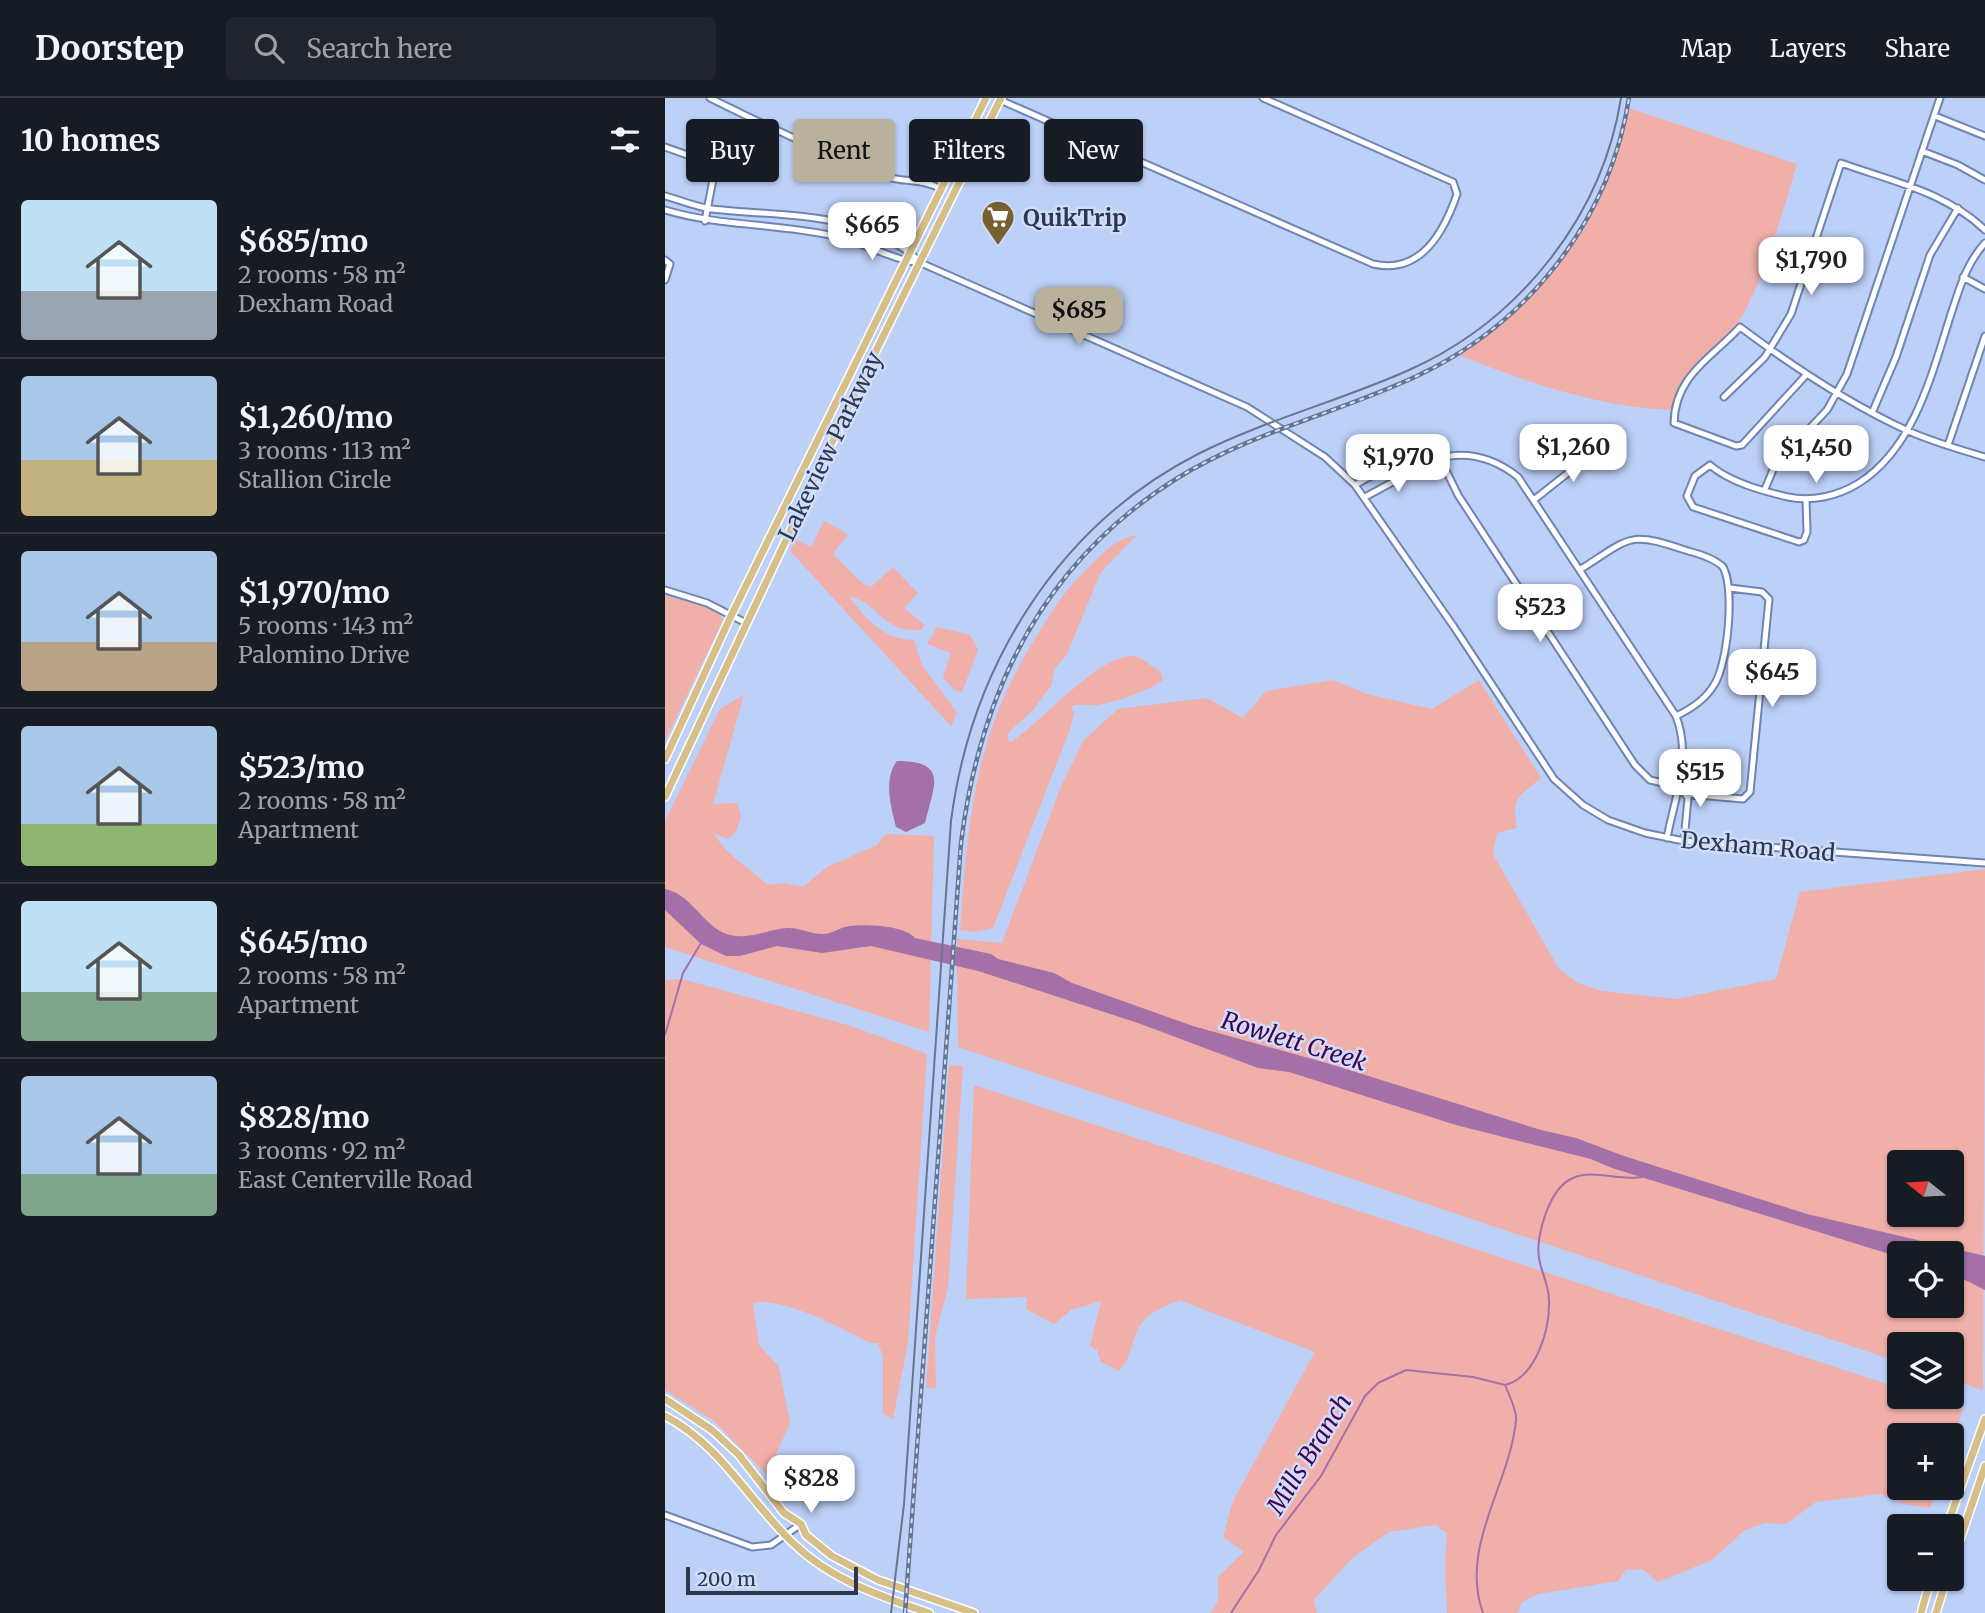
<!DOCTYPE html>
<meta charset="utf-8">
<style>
:root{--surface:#171b24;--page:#20242c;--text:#f1f3f6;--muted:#9ea1a6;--line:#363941;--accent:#bab19d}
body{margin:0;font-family:Merriweather,serif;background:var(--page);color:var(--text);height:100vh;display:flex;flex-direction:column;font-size:26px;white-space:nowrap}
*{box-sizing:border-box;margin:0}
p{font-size:23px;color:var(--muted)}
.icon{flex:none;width:38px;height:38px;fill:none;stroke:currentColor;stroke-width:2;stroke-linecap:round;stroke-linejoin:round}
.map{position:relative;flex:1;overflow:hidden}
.panel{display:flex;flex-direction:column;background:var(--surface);width:665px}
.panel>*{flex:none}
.top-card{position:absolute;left:21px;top:21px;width:665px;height:63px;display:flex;gap:14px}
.needle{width:46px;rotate:288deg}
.controls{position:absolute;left:1222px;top:1052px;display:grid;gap:14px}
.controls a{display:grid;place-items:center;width:77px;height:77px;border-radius:7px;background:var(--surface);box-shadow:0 2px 5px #0004;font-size:35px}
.scale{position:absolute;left:21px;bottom:18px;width:172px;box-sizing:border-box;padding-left:7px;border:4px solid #2d374b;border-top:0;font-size:19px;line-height:24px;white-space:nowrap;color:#2d374b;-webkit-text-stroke:5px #ceddfb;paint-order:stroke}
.price{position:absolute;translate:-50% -60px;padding:0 16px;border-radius:14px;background:#fff;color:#222;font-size:23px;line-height:46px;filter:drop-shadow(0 2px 4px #0008)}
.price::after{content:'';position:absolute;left:50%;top:42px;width:21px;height:16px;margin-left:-10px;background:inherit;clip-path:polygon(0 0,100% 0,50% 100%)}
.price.current{background:var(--accent);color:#111}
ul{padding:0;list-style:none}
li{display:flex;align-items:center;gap:21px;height:175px;padding:0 21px}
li+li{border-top:2px solid var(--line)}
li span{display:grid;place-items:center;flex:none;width:196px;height:140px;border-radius:7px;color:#555}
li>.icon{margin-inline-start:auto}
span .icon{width:84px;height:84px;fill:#fffc;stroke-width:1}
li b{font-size:30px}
h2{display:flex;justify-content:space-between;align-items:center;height:84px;padding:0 21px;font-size:30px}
.pill{padding:0 24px;border-radius:7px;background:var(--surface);box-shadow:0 2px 5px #0004;font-size:24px;line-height:63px}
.pill.current{background:var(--accent);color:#111}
header{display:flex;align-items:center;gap:42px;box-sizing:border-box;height:98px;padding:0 35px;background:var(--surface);border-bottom:2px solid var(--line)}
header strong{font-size:33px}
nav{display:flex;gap:38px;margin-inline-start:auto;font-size:24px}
.search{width:490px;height:63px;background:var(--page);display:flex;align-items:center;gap:18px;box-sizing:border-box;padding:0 24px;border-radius:7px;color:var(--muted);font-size:26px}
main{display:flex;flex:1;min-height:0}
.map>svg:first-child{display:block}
.green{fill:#f1afa9;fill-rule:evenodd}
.water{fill:#a470a8}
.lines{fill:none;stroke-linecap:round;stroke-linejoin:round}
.stream{stroke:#a470a8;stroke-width:2}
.minor-casing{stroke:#6e85b3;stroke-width:9}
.major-casing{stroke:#fff;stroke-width:10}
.minor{stroke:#fff;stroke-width:5}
.major{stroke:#d7bf8a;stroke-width:7}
.tram{stroke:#677591;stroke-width:2}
.rail-casing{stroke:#677591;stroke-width:4.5}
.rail{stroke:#ceddfb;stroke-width:2;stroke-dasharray:5;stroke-linecap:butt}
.labels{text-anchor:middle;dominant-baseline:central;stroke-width:5;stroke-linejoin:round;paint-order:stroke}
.poi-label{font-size:23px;font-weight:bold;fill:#2d374b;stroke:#ceddfb;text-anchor:start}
.street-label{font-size:23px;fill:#2d374b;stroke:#ceddfb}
.water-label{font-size:24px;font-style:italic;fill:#46014d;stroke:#ceddfb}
</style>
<header>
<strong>Doorstep</strong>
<div class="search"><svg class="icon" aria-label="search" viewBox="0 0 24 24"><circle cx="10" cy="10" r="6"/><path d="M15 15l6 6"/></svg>Search here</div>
<nav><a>Map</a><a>Layers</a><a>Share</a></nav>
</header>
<main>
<section class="panel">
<h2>10 homes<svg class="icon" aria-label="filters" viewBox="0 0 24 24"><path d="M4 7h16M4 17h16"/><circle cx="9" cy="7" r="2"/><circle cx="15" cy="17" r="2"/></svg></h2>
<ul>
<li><span style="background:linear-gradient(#bfe0f5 65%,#9aa5b1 0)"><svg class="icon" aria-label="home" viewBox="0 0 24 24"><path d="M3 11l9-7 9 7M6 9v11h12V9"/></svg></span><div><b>$685/mo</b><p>2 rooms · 58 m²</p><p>Dexham Road</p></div></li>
<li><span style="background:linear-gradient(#a9c7e8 60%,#c2b280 0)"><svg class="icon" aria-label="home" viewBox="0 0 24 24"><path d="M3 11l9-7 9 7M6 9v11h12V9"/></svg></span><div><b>$1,260/mo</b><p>3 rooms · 113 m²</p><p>Stallion Circle</p></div></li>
<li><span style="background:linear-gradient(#a9c7e8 65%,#b9a48a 0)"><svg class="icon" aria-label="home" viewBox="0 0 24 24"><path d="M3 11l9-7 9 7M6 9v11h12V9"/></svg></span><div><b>$1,970/mo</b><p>5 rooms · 143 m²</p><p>Palomino Drive</p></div></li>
<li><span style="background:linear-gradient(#a9c7e8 70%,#8fb573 0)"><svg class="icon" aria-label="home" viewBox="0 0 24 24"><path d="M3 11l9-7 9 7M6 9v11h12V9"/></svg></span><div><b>$523/mo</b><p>2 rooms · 58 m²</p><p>Apartment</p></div></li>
<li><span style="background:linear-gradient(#bfe0f5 65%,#7fa58c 0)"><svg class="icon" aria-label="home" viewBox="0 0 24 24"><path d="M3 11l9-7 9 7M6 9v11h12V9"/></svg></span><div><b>$645/mo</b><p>2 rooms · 58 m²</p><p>Apartment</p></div></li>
<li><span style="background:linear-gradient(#a9c7e8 70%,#7fa58c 0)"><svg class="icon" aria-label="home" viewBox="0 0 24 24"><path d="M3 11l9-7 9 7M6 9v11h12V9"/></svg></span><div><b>$828/mo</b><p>3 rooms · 92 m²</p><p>East Centerville Road</p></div></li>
</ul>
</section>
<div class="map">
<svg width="1320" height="1515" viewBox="0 0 1320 1515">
<rect width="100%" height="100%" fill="#bcd0f8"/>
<path class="green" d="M 964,10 L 1132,66 C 1115,121 1100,184 1068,233 C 1058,247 1044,253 1032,265 C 1019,278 1013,295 1006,312 C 933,309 861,284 794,257 C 891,191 935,121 964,10 Z
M 159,423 L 183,436 L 168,456 L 197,485 L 206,489 L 228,469 L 253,495 L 239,510 L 260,527 L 256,532 C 217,535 216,506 184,498 C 200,521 220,542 249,542 L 257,567 L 292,615 L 286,628 L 125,453 L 130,441 L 146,449 Z
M 472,437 L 436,474 L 402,556 L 389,572 L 386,588 L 368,612 L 342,636 L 344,645 C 372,630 440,548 473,559 C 480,562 489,570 496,574 L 498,582 C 486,592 450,604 434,607 C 425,608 416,605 406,608 L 409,615 L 405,631 L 328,830 L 310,834 L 295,832 C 303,719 310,634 373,536 C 386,514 399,494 417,476 C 435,458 447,442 472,437 Z
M 0,497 C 17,505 49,503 58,522 L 0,643 Z
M 272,529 L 305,537 L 313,552 L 297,594 L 289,592 L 278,579 L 286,555 L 262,546 Z
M 668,582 L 702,596 L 767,611 L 814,582 L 876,680 C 854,699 846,698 852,730 L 832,735 L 828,756 L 894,871 L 913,885 L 937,893 L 1011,901 L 1111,881 L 1135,794 L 1320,771 L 1318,1292 L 1286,1281 L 1286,1246 L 1234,1246 L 1234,1264 L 293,949 L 292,841 L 337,845 L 395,691 L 418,643 L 453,611 L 542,600 L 578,620 L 601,593 ZM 1234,1064 L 1286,1064 L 1286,1116 L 1234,1116 ZM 1234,1155 L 1286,1155 L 1286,1208 L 1234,1208 Z
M 79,597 L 48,706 L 72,705 L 76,718 L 70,736 L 61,741 L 49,735 C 60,757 85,770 103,787 L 120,785 L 138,789 L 162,769 L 212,747 L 221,736 L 269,738 L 264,934 L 0,849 L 0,723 L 55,611 Z
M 17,881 L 186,928 L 262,956 L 243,1245 L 228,1321 L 218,1315 L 218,1258 L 213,1245 L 205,1245 C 177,1230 119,1199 88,1205 L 94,1247 L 114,1269 L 125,1325 L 102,1377 L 49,1323 L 0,1292 L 0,882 Z
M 284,967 L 298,968 L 283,1190 L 270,1238 L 271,1290 L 261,1290 Z
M 309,987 L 1234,1290 L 1234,1298 L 1261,1299 L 1298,1311 L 1286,1346 L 1286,1337 L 1234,1337 L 1234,1390 L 1272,1390 L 1265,1410 L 1240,1406 L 1215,1396 L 1151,1404 L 1121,1426 L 1100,1425 L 1080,1432 L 1047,1462 L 993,1484 L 977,1471 L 961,1472 L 953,1483 L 873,1496 L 857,1504 L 852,1515 L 782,1515 L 780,1468 L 782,1435 L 770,1427 L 724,1434 L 687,1460 L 649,1502 L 652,1515 L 545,1515 L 553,1503 L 553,1479 L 579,1454 L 558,1439 L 568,1403 L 650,1254 L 514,1202 C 504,1207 489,1212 480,1221 C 465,1236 469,1259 454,1273 L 436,1264 L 432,1252 L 425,1248 L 436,1203 L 406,1212 L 389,1226 L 361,1211 L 362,1199 L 301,1201 Z"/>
<path class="water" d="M 232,663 C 284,663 269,687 260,725 L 241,734 L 231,729 C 226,709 218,681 232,663 Z
M 0,791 C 32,797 41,842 80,838 C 94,837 107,831 122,830 C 133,829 146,836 158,836 C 167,836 175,829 184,828 C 201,826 239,827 250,840 L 326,856 L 333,861 L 389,875 L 407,885 L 528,928 L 665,966 L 876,1032 L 911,1040 L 959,1058 L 1142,1116 L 1320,1158 L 1320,1192 L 1286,1175 L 1286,1155 L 1234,1155 L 1234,1159 L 947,1070 L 926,1061 L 791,1027 L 624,974 L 593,970 L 473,925 L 313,873 L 206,848 L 157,855 L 112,848 L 75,858 L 61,858 L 36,846 L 0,812 Z"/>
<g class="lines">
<path class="stream" d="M 0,937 L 18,875 L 36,845
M 566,1515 L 594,1472 L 611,1437 L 656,1378 L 700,1298 L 713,1285 L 741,1272 L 808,1279 L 840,1287 C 872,1279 885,1230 884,1202 C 884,1187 876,1174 874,1160 C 870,1138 885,1089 908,1080 C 927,1071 956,1083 977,1079
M 818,1515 C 794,1448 845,1387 851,1322 C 852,1312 844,1297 840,1287"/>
<defs>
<path id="minor" d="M 45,0 C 103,29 159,55 219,78 C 239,85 257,80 276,91
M 335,2 L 708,166 C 756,177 779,134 792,96 L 788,84 L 598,0
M 1270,18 L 1320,38
M 0,49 L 45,65 L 50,71 L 40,123
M 1257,53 L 1293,67 L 1320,82
M 0,98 C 15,102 31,109 47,111 C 115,119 203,112 256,165
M 0,112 C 56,129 113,125 169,138 C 199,144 226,162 256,165 L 582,309 L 660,359 L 690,387 L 789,529 L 889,681 L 918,707 L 943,722 L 980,735 L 1019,743 L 1320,765
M 0,162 L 5,166 L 0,182
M 1298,179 L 1320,191
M 1142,276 L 1077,347 L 1071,348 L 1009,325 C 1010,277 1047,260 1075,229 C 1127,268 1181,304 1239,331 C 1264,343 1293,351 1320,359
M 1059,299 L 1100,259 L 1126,216 L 1176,65 C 1226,83 1281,94 1320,132
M 1207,315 L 1231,259 L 1265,157 L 1293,110
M 1283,347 L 1320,238
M 775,360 L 793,397 L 970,667 L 985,682 L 1015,689
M 690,387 C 712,374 720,370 745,370 C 754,370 764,364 771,361 C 802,352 829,360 853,379 L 1011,618 C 1027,660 1010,698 1002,740
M 1100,391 L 1110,367 L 1162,312 L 1182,276 L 1275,0
M 700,399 L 739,378 L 746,370
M 870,401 L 932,352
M 1141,401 L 1142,434 L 1139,442 L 1134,444 L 1028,409 L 1022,398 L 1030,378 L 1045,367 C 1064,384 1097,393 1123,399 C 1147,404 1173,398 1194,385 C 1250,349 1267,275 1286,216 C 1295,189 1301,166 1320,145
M 916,471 C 968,438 963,433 1023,453 C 1035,456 1049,460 1058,469 C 1070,490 1063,566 1049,587 C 1040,602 1026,611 1011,618
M 0,492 L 42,505 L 81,525
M 1019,694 L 1023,700 L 1019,743
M 1021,696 L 1078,701 L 1085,694 L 1104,501 L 1097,494 L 1065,490
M 0,1417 L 87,1449 L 106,1447 L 136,1426"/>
<path id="major" d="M 0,661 L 66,518 L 321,0
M 0,699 L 194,287 L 336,0
M 0,1301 L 47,1332 L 74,1357 L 119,1415 L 136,1426 L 141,1437 L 167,1458 L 213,1482 L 309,1515
M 0,1318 C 56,1347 84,1403 128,1445 C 166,1482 215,1498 264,1515
M 1282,1428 L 1320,1321
M 1286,1468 L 1320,1368
M 1256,1515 L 1266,1480
M 1271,1515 L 1282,1480"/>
</defs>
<use href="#minor" class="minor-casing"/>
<use href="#major" class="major-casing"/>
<use href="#minor" class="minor"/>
<use href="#major" class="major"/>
<path class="tram" d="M 226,1515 L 239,1406 L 286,723 C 306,569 392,428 533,356 C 600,322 675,303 744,272 C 854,223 937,119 956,0"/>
<defs>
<path id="rail" d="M 240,1515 L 296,745 C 315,593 379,464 511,381 C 586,334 673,315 752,278 C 863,226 945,122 964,0"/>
</defs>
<use href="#rail" class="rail-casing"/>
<use href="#rail" class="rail"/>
</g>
<defs>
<symbol id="supermarket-pin" viewBox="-11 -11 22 30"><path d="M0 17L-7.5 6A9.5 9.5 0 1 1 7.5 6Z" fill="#776030" stroke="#ceddfb"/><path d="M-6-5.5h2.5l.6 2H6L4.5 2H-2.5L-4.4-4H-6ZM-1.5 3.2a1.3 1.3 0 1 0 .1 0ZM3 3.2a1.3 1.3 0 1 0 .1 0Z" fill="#fff"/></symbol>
</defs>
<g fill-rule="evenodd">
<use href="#supermarket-pin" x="314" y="100" width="38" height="52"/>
</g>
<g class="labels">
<g class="poi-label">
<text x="358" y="119">QuikTrip</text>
</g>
<g class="street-label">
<text transform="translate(165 348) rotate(-64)">Lakeview Parkway</text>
<text transform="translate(1093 748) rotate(5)">Dexham Road</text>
</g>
<g class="water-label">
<text transform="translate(629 943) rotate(17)">Rowlett Creek</text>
<text transform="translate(644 1356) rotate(-58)">Mills Branch</text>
</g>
</g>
</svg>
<div class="controls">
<a><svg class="needle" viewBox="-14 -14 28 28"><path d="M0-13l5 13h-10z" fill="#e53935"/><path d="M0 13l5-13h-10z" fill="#9ea1a6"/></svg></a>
<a><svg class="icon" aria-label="locate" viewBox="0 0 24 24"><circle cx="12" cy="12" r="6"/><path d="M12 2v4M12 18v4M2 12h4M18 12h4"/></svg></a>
<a><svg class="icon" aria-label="layers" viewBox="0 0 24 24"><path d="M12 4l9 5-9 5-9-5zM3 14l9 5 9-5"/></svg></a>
<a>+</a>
<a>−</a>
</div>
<div class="scale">200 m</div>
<b class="price" style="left:207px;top:164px">$665</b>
<b class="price" style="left:1146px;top:199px">$1,790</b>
<b class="price current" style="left:414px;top:249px">$685</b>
<b class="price" style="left:908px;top:386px">$1,260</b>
<b class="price" style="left:1151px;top:387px">$1,450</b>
<b class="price" style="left:733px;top:396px">$1,970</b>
<b class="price" style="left:875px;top:546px">$523</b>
<b class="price" style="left:1107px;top:611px">$645</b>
<b class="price" style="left:1035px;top:711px">$515</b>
<b class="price" style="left:146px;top:1417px">$828</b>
<div class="top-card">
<a class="pill">Buy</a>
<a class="pill current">Rent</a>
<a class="pill">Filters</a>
<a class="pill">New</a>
</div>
</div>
</main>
